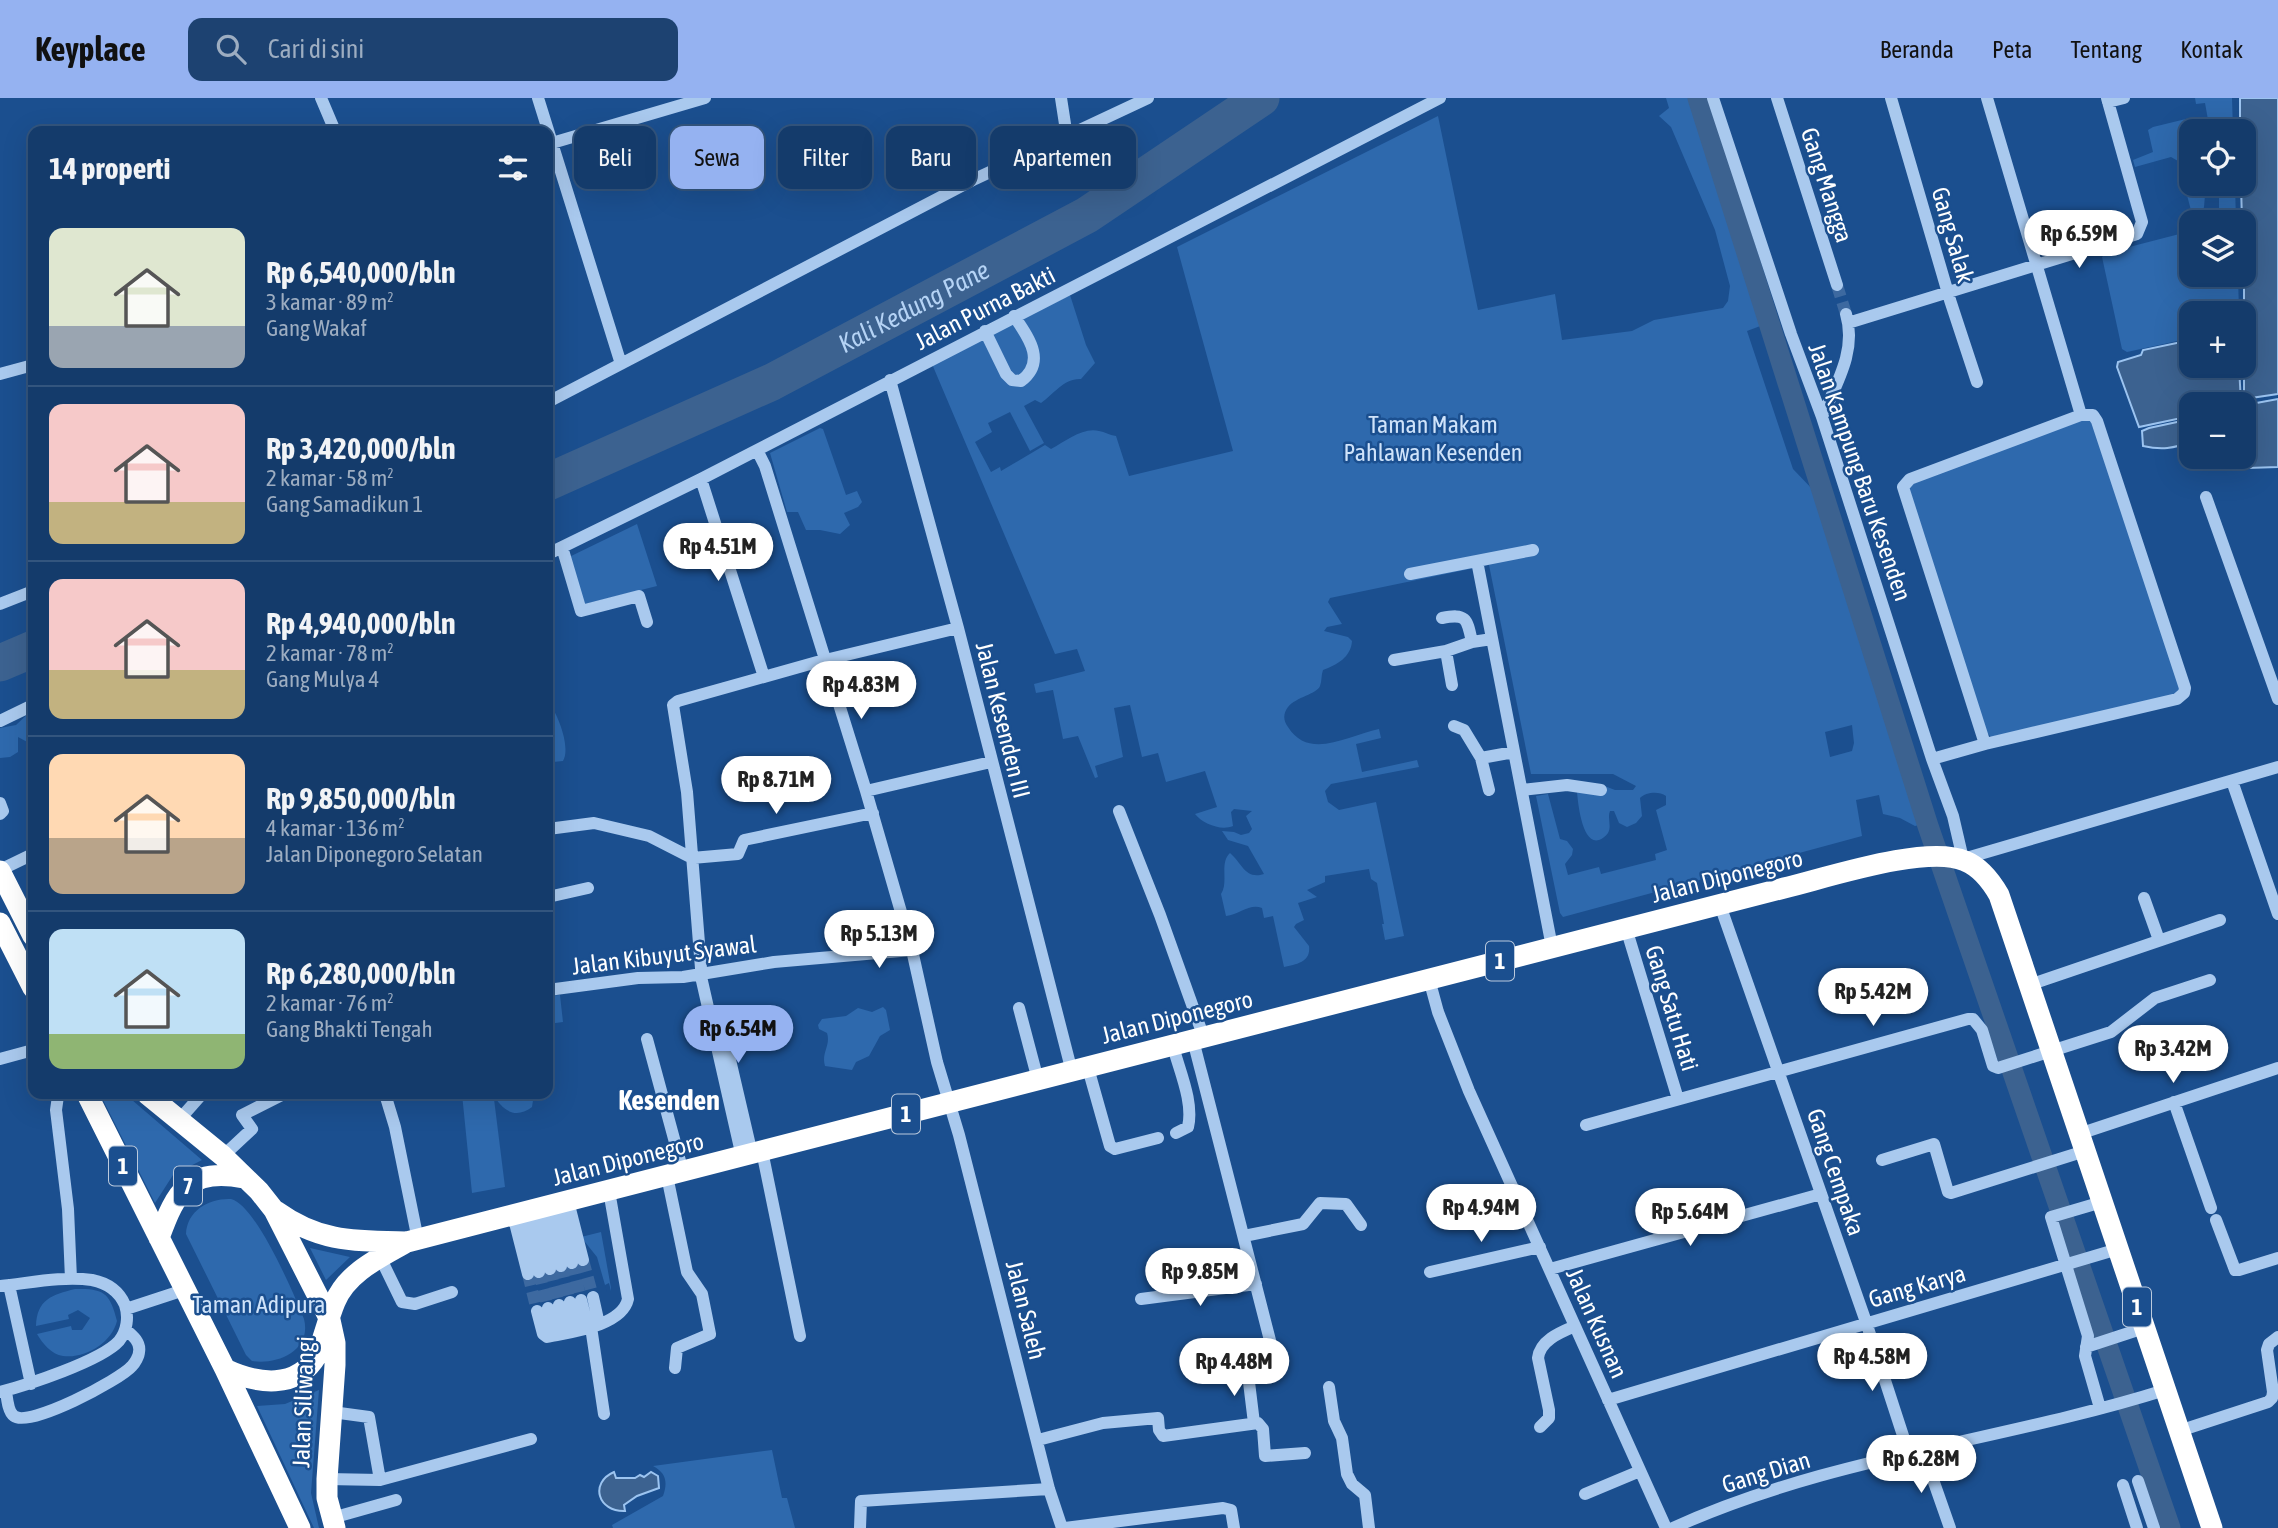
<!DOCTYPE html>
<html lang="id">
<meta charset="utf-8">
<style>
:root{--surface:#143b6b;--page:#1d4271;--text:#f1f3f6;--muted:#9dadc1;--line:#33557e;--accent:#95b2f1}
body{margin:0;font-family:"Asap Condensed",sans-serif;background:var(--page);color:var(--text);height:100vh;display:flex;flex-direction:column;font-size:26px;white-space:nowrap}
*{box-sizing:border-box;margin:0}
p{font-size:23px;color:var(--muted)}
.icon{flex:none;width:38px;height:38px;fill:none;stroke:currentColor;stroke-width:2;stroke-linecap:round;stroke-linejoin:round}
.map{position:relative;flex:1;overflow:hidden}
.side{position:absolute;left:28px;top:28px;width:525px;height:973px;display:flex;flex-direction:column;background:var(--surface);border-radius:14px;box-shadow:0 7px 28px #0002,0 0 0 2px var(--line)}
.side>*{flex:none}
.guide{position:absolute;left:574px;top:28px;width:665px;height:63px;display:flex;gap:14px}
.fabs{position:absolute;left:2179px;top:21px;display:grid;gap:14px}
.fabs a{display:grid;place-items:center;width:77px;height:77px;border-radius:14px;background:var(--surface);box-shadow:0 7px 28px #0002,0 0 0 2px var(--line);font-size:35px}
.price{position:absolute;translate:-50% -60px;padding:0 16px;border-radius:24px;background:#fff;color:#222;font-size:23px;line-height:46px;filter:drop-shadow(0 2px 4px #0008)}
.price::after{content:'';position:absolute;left:50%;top:42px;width:21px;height:16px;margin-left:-10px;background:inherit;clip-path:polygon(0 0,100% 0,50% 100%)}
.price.on{background:var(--accent);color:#111}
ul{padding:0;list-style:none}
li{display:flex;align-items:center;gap:21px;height:175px;padding:0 21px}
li+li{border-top:2px solid var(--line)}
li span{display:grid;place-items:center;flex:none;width:196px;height:140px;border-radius:14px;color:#555}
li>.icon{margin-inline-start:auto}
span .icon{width:84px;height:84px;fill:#fffc;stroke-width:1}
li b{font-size:30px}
h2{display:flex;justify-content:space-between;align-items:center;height:84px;padding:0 21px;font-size:30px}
.chip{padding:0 24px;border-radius:14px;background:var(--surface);box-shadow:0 7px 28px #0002,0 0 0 2px var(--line);font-size:24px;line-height:63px}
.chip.on{background:var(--accent);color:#111}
header{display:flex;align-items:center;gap:42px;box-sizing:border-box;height:98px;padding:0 35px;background:var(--accent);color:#111}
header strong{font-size:33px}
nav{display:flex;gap:38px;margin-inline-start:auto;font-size:24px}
.search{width:490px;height:63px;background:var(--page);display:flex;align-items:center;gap:18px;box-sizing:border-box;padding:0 24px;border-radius:14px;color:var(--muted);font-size:26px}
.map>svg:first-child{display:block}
.green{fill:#2e69ad;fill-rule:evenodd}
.water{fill:#3c6290;stroke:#9cc4f0;stroke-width:2}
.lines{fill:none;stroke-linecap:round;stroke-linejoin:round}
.canal{stroke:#3c6290;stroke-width:21}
.river{stroke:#3c6290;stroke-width:37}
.minor-tunnel{stroke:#3d69a0;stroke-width:12;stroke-dasharray:12 6;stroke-linecap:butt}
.minor{stroke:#a9c9ee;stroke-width:12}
.highway{stroke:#fff;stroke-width:21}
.labels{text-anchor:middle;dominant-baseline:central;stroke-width:5;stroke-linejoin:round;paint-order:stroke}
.shield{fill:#1b4f8f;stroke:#bbcadd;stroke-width:2}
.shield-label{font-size:23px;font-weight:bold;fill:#fff}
.street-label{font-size:24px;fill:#fff;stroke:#1b4f8f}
.park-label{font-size:24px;fill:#cfe3fa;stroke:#1b4f8f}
.water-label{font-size:26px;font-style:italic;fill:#b5d3f5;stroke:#1b4f8f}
.quarter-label{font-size:28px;font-weight:bold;fill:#fff;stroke:#1b4f8f}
</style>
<header>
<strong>Keyplace</strong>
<div class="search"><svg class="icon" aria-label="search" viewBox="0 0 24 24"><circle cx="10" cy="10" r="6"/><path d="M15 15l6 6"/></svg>Cari di sini</div>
<nav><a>Beranda</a><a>Peta</a><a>Tentang</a><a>Kontak</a></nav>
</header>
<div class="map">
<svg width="2278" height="1430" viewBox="0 0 2278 1430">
<rect width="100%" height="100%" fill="#1b4f8f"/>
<path class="green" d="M 1666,0 L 1691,0 L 1763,227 L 1747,233 L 1793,371 L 1816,395 L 1919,727 L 1915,728 L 1900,720 L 1883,716 L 1879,697 L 1856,702 L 1862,738 L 1563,819 L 1560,815 L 1536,698 L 1548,696 L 1560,741 L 1567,743 L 1573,751 L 1572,757 L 1565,766 L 1568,777 L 1599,769 L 1601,776 L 1656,762 L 1655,756 L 1667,752 L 1656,712 L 1666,707 L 1666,698 C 1659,693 1646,694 1640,700 L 1642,718 L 1636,725 L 1627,729 L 1619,725 L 1614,713 L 1610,713 C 1607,720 1612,728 1608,735 C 1606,738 1602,741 1599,742 C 1582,747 1578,705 1577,694 L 1602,687 L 1615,692 L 1633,692 L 1636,688 L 1613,676 L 1531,676 L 1489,467 L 1330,500 L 1328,504 L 1342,526 L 1327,529 L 1324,533 L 1348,539 L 1352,543 C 1351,559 1337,567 1323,572 C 1321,577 1322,583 1320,588 C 1317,596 1296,599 1288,609 C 1283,616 1283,622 1288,629 C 1309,663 1349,637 1379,631 L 1381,640 L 1356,646 L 1362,674 L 1417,662 L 1419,669 L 1331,686 L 1325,693 L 1328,704 L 1339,712 L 1376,704 L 1404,838 L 1385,842 L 1382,826 L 1384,826 L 1377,785 L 1371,781 L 1369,771 L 1325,778 L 1325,784 L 1307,792 L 1317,799 L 1298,805 L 1304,822 L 1296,826 L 1294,829 L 1309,848 C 1311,864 1297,866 1284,869 L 1273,818 L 1264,820 L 1262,810 C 1250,805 1240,816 1226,818 L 1221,796 C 1229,784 1219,765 1230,755 C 1242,765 1245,782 1264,776 L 1248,748 L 1228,742 L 1222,733 L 1234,734 L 1241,737 L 1249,735 L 1252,731 L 1246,718 L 1252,713 L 1234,711 L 1231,714 L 1233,728 C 1221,733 1203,726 1195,716 L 1217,709 L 1205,673 L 1166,684 L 1158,655 L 1142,659 L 1130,607 L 1114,610 L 1123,659 L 1095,668 L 1098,679 L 1095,680 L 1078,638 L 1063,641 L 1053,592 L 1036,595 L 1034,586 L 1085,573 L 1077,551 L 1055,556 L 932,266 L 1070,197 L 1086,247 L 1095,265 L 1081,281 C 1064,280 1054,296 1041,305 L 1035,302 L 1024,308 L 1044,345 L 1030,353 L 1010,314 L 988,325 L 992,334 L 975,344 L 991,374 L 1000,369 L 1001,373 L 1045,347 L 1051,351 C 1066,343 1083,329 1099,333 C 1105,334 1109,337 1116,338 L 1129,378 L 1233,353 L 1177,149 L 1438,18 L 1478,212 L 1555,196 L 1562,242 L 1632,233 L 1654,222 L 1723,210 L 1728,203 L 1730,188 L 1715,132 L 1671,29 L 1659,18 L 1669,10 ZM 1852,627 L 1854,645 L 1852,653 L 1830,659 L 1825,634 Z
M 2195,0 L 2232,0 L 2233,33 L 2210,33 L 2205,5 L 2196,6 Z
M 2190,20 L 2195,33 L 2191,33 L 2191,86 L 2206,86 L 2204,109 L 2200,121 L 2193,120 L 2178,63 L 2171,59 L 2135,69 L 2133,62 L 2153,54 L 2148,32 L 2153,29 Z
M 2219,86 L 2235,86 L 2236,124 L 2219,124 Z
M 2191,133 L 2191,177 L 2238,177 L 2239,215 L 2191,215 L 2191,240 L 2127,254 L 2122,251 L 2102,159 L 2106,155 Z
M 2091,320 L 2181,590 L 2179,596 L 1991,639 L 1987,635 L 1906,390 L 1909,385 L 2082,321 Z
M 820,330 L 823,331 L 846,397 L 857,393 L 862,404 L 858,409 L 844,415 L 850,427 L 840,436 L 820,432 L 806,432 L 798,414 L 787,414 L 770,355 Z
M 637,426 L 657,488 L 581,507 L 567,460 Z
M 548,604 C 558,615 571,650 563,663 L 553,664 L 549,670 Z
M 33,611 L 33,647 L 18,639 L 18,654 L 10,659 L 0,660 L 0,630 L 16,627 Z
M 560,897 L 563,924 L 548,926 L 548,898 Z
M 883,909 L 886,912 L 890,932 L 880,938 L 869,958 L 856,964 L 852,972 L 825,968 C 821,955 831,947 827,935 L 819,931 L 818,927 L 822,921 L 846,918 L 858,910 L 872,914 Z
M 100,996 L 125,996 L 202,1062 L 173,1077 L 155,1105 Z
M 462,996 L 486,996 L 486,999 L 494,1001 L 505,1089 L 472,1095 Z
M 493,996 L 534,996 L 532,1009 C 515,1022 502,1012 493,996 Z
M 231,1101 C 256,1107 294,1196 304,1221 C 312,1253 277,1267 252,1263 L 246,1257 L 186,1136 C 187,1112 210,1100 231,1101 Z
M 601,1134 L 611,1190 L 611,1193 L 609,1185 L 605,1187 L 607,1194 L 597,1159 L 581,1139 Z
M 310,1150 L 350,1159 L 326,1182 Z
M 75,1191 C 104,1190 110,1195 117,1223 C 112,1244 86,1261 63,1258 C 51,1256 43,1246 37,1236 L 71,1228 L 72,1232 L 82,1232 L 90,1220 L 78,1212 L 68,1217 L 69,1221 L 36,1228 C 37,1201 52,1197 75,1191 Z
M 319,1292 L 311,1395 L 319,1430 L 314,1430 L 257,1308 L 285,1306 Z
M 772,1352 L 782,1400 L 787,1400 L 795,1430 L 613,1430 L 612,1427 L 663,1398 C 668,1384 666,1375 653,1368 Z"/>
<path class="water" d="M 2240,0 L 2278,0 L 2278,296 L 2244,301 L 2244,124 L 2242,124 L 2241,86 L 2244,86 L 2244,33 L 2240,33 Z
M 2191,242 L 2191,268 L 2239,268 L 2241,305 L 2191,306 L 2191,318 L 2139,329 L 2117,269 L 2118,264 L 2141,257 L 2143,252 Z
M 2278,301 L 2278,369 L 2248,370 L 2245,310 L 2251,306 Z
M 2191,321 L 2191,343 C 2174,351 2161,352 2143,348 L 2142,333 L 2149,330 Z
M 614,1374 L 616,1380 L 635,1380 L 640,1377 L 644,1379 L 651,1374 L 658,1378 L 659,1390 L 637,1398 L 624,1407 L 625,1413 C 598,1414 589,1385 614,1374 Z"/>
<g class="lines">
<path class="canal" d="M 1698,0 L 1928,728 L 2170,1430"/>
<g class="river">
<path id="s1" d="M 548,384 L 772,284 L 1087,117 L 1261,0"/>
<path d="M 0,565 L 33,551"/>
</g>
<path class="minor-tunnel" d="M 1837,187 L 1846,216
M 583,1162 L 593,1199
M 572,1165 L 581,1202
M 561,1168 L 570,1204
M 550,1171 L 559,1207
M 539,1174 L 548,1210
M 528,1176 L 537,1213"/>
<path class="minor" d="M 321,0 L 335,33
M 538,0 L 621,266
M 1061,0 L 1067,39
M 1713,0 L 1791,236 L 1822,319 L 1932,661 L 1953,718 L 1963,761 L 2278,669
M 1777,0 L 1837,187
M 1891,0 L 1950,202 L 1977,284
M 1987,0 L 2081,317
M 2108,4 L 2124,0
M 552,45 L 705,0
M 1848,225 L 2137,136 L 2142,124 L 2107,0
M 985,233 L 1006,276 L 1012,282 L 1021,283 C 1047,263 1028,239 1014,218
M 0,276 L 33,267
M 890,282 L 958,530 L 1072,974
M 548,304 L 975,81 L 1148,0
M 1822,319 C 1836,286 1857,253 1846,216
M 757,352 L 765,368 L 866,693 L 912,852 L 937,964 L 959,1037 L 1049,1391 L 1062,1430
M 701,381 L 764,579
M 2206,399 L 2278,601
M 562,449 L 581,513 L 639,498 L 647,524
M 548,456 L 701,381 L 1440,0
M 1477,463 L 1552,849
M 1410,476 L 1533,452
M 0,506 L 33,493
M 1442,520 C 1467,515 1467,521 1472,544 L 1492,541
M 1446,553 L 1452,587
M 1394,562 L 1446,553 L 1472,544
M 0,623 L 33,607
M 1454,628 L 1464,632 L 1481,660 L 1514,654
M 1481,660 L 1489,692
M 1932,661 L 1985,646 L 2177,601 L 2184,595 L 2185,590 L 2097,323 L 2093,317 L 2081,317 L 1910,381 L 1903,389 L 1985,646
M 2232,683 L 2278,816
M 1522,692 L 1567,687 L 1601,692
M 866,693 L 991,664
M 0,705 L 3,713 L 0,716
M 1119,713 L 1160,817 L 1204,940
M 548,731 L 594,725 L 649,738 L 692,760 L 738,756 L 744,742 L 873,715
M 0,772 L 33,756
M 548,799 L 588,790
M 2144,800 L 2159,842
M 1720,807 L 1866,1224 L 1909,1356
M 1626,830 L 1678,1001
M 1429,881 L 1438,914 L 1469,993 L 1666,1430
M 2029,887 L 2220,822
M 548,892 L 638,880 L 683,879 L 774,864 L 912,852
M 1019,910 L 1038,982
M 724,936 L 752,1056
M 647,941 L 683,1074
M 1193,942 L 1273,1254 L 1273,1260 L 1269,1263 L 1247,1268 L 1254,1325
M 1173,948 C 1179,972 1194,1004 1188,1029 L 1176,1035
M 0,961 L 33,952
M 1088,970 L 1110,1048 L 1115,1051 L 1158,1040
M 62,996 L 58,998 L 56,1012 L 68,1111 L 71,1181
M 385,996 L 395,1029 L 418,1142
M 2174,1004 L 2211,1110
M 179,1022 L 202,996
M 1586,1027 L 1968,921 L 1973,921 L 1982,932 L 1993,968 L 1998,970 L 2111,934 L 2155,900 L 2210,882
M 2079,1036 L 2278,970
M 762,1053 L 800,1238
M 223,1058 L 252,1031 L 242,1017 L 284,996
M 742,1059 L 702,883 L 687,694 L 673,607 L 678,603 L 817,564 L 958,530
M 1882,1062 L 1934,1046 L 1948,1094 L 1951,1095 L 2085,1053
M 667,1078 L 687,1174 L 702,1196 L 710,1236 L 677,1250 L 675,1270
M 568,1103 L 583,1162
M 557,1106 L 572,1165
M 546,1109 L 561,1168
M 535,1112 L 550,1171
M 524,1114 L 539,1174
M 513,1117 L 528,1176
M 2216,1122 L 2235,1172 L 2239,1172 L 2278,1160
M 1244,1138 L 1303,1126 L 1320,1105 L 1346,1106 L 1361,1127
M 380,1159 L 402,1204 L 415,1206 L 452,1194
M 1550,1171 L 1821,1096
M 1430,1174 L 1540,1149
M 9,1187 L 31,1286
M 0,1188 C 30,1185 62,1178 92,1182 C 107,1185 119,1193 125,1207 C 129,1219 127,1233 119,1243 C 101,1263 27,1287 0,1294
M 593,1199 L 599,1226
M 1141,1201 L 1256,1186
M 581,1202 L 588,1230
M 570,1204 L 577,1232
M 559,1207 L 566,1235
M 548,1210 L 555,1237
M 126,1211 L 184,1192
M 537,1213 L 543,1236 L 547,1239 C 571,1234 622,1228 628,1201 L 609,1093
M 591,1229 L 604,1316
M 2086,1249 L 2144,1230
M 1329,1289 L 1334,1323 L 1342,1340 L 1347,1376 L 1352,1386 L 1365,1397 L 1369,1430
M 6,1293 C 7,1300 8,1314 14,1318 C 29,1330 120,1282 132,1268 C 135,1265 139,1258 139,1254 C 141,1244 132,1237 126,1232
M 1608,1302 L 2118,1151
M 2100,1310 L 2085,1258 L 2088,1238 L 2051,1119 L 2102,1104
M 332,1314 L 369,1319 L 380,1382
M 1540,1329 L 1549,1320 L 1549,1312 L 1538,1260 C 1540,1242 1561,1234 1575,1228
M 2179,1333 L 2268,1304 L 2272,1300 L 2273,1294 L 2267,1252 L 2269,1246 L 2278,1239
M 1038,1342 L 1103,1325 L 1158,1320 L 1159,1332 L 1163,1338 L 1258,1325 L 1263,1331 L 1265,1358 L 1305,1355
M 1923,1353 L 1950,1430
M 327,1381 L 380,1382 L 531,1341
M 2138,1383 L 2154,1430
M 2123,1387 L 2137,1430
M 1585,1396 L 1640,1373
M 332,1420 L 396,1402
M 860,1430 L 861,1403 L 1049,1391
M 1065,1430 L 1223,1410 L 1231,1412 L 1234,1430
M 1673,1430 C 1829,1359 2003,1343 2165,1292"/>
<path class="highway" d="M 0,773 L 33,838
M 0,825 L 33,890
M 87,996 L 225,1271 L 300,1430
M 147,996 L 223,1058 L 259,1093 L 274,1112 L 330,1222 L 335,1245 L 335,1267 L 327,1381 L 327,1400 L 335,1430
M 276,1113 C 319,1144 353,1143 405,1144
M 159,1140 C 176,1093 189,1069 244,1080
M 225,1271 C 257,1286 297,1292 317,1257 C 324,1239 328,1221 335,1204 C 347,1174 381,1159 407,1144 L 1784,790 C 1826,780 1927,746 1965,763 C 1980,769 1991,783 1999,797 L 2212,1430"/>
</g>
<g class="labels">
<g class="shield">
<rect x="1486" y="843.5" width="28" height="39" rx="5"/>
<rect x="892" y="996.5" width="28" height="39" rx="5"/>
<rect x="109" y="1048.5" width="28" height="39" rx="5"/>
<rect x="174" y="1068.5" width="28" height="39" rx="5"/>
<rect x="2123" y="1189.5" width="28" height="39" rx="5"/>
</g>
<g class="shield-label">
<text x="1500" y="863">1</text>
<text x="906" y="1016">1</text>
<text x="123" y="1068">1</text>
<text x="188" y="1088">7</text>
<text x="2137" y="1209">1</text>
</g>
<g class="street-label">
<text transform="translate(1827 87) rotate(72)">Gang Mangga</text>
<text transform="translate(1953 137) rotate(74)">Gang Salak</text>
<text transform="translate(985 210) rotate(-27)">Jalan Purna Bakti</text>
<text transform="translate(1860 374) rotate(71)">Jalan Kampung Baru Kesenden</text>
<text transform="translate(1003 622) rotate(76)">Jalan Kesenden III</text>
<text transform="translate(1727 778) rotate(-14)">Jalan Diponegoro</text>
<text transform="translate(664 857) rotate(-7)">Jalan Kibuyut Syawal</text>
<text transform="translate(1672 910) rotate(73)">Gang Satu Hati</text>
<text transform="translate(1177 919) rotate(-14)">Jalan Diponegoro</text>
<text transform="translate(628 1061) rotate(-14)">Jalan Diponegoro</text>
<text transform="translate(1836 1074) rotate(71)">Gang Cempaka</text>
<text transform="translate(1917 1188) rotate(-16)">Gang Karya</text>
<text transform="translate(1026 1212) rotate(76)">Jalan Saleh</text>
<text transform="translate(1597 1225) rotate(66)">Jalan Kusnan</text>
<text transform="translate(303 1304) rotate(-88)">Jalan Siliwangi</text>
<text transform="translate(1766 1374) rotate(-17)">Gang Dian</text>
</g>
<g class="park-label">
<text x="1433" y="326">Taman Makam<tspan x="1433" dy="28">Pahlawan Kesenden</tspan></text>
<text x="259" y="1206">Taman Adipura</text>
</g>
<g class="water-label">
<text stroke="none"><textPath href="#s1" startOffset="406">Kali Kedung Pane</textPath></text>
</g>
<g class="quarter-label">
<text x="669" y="1002">Kesenden</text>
</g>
</g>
</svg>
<div class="fabs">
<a><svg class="icon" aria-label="locate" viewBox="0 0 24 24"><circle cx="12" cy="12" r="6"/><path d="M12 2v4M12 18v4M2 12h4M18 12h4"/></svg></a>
<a><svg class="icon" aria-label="layers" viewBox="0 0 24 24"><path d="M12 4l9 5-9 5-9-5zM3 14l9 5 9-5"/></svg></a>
<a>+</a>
<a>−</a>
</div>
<b class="price" style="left:2079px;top:172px">Rp 6.59M</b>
<b class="price" style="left:718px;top:485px">Rp 4.51M</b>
<b class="price" style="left:861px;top:623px">Rp 4.83M</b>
<b class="price" style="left:776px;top:718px">Rp 8.71M</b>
<b class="price" style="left:879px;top:872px">Rp 5.13M</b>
<b class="price" style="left:1873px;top:930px">Rp 5.42M</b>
<b class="price on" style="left:738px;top:967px">Rp 6.54M</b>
<b class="price" style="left:2173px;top:987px">Rp 3.42M</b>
<b class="price" style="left:1481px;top:1146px">Rp 4.94M</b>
<b class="price" style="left:1690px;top:1150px">Rp 5.64M</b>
<b class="price" style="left:1200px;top:1210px">Rp 9.85M</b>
<b class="price" style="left:1872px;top:1295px">Rp 4.58M</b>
<b class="price" style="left:1234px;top:1300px">Rp 4.48M</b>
<b class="price" style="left:1921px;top:1397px">Rp 6.28M</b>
<div class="guide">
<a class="chip">Beli</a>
<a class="chip on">Sewa</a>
<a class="chip">Filter</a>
<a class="chip">Baru</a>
<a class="chip">Apartemen</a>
</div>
<section class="side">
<h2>14 properti<svg class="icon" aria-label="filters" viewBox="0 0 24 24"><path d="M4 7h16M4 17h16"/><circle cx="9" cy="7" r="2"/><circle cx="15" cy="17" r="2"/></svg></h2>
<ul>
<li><span style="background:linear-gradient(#dfe7d0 70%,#9aa5b1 0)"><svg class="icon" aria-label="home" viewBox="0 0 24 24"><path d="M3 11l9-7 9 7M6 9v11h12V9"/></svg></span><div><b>Rp 6,540,000/bln</b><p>3 kamar · 89 m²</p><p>Gang Wakaf</p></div></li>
<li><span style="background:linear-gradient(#f6c9c9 70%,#c2b280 0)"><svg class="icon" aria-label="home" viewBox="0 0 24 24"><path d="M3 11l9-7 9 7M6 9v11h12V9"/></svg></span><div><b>Rp 3,420,000/bln</b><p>2 kamar · 58 m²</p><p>Gang Samadikun 1</p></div></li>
<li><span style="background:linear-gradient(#f6c9c9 65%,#c2b280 0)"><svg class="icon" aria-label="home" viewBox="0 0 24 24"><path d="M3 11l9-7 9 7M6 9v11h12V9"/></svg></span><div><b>Rp 4,940,000/bln</b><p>2 kamar · 78 m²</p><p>Gang Mulya 4</p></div></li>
<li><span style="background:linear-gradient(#ffd9b3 60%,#b9a48a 0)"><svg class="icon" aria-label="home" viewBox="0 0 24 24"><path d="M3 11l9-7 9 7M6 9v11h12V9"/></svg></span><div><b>Rp 9,850,000/bln</b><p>4 kamar · 136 m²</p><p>Jalan Diponegoro Selatan</p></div></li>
<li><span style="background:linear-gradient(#bfe0f5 75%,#8fb573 0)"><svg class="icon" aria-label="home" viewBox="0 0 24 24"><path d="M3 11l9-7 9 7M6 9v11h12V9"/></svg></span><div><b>Rp 6,280,000/bln</b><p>2 kamar · 76 m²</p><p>Gang Bhakti Tengah</p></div></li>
</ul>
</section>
</div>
